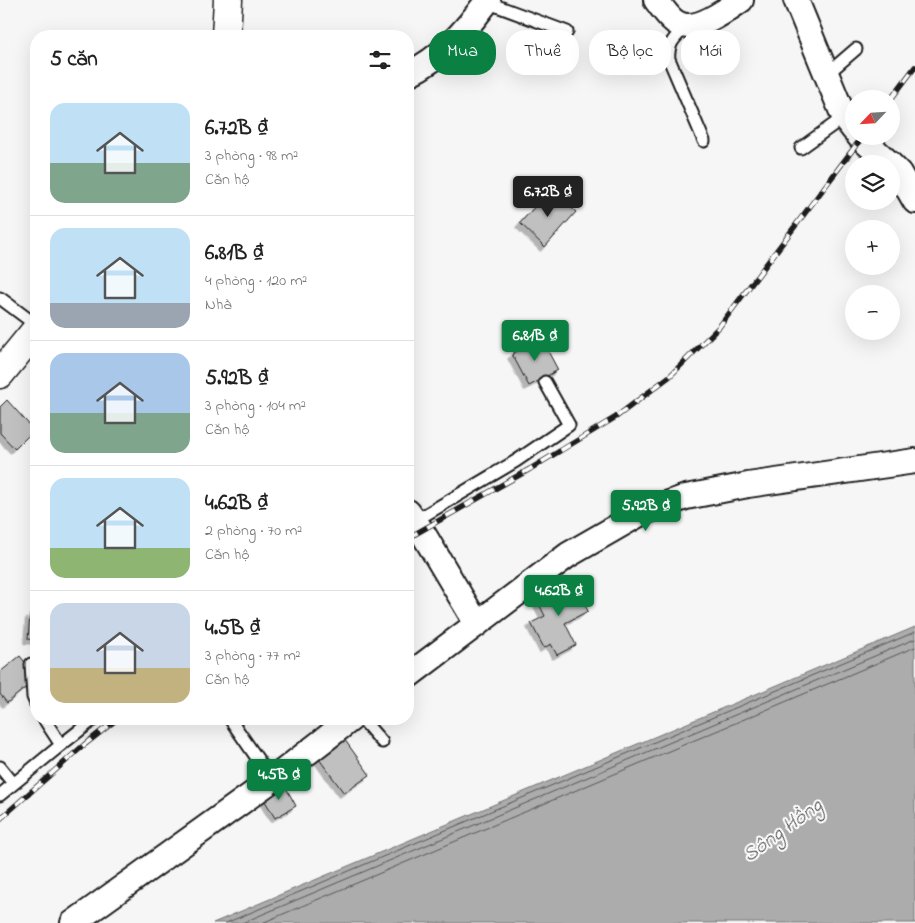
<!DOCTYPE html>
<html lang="vi">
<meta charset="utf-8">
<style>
:root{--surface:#fff;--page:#f6f6f6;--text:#222;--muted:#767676;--line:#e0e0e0;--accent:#0b8043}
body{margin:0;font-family:"Indie Flower",sans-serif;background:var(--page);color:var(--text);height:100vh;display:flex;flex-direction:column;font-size:19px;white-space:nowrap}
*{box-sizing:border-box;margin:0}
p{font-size:16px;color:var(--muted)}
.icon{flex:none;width:28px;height:28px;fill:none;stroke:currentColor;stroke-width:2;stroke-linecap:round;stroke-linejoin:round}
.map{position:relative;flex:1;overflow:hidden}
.details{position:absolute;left:30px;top:30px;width:384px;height:695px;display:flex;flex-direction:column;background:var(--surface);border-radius:20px;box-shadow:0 5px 20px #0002}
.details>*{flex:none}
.hud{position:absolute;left:429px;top:30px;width:411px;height:45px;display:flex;gap:10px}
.needle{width:32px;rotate:245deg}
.buttons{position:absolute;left:845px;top:90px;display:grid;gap:10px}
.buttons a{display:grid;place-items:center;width:55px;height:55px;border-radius:50%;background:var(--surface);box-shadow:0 5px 20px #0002;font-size:25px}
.price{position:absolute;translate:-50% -42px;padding:0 11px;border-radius:5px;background:var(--accent);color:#fff;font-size:16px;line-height:32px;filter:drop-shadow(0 1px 2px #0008)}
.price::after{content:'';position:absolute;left:50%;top:30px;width:15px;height:11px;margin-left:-8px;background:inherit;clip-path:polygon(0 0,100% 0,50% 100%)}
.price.active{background:#222;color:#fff}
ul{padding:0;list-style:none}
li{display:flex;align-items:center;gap:15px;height:125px;padding:0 20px}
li+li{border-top:1px solid var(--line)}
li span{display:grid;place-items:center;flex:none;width:140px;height:100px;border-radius:15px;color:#555}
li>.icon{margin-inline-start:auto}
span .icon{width:60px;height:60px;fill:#fffc;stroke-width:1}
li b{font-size:21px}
h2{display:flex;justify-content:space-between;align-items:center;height:60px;padding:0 20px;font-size:21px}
.tag{padding:0 18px;border-radius:20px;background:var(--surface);box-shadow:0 5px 20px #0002;font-size:18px;line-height:45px}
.tag.active{background:var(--accent);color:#fff}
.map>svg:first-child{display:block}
.water{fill:#acacac;stroke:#727272}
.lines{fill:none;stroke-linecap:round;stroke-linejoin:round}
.shore{stroke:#565656;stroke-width:1}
.building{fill:#c0c0c0;stroke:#1c1c1c;filter:url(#shadow)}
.service-casing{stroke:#1c1c1c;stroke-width:15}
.minor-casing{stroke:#1c1c1c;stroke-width:28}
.primary-casing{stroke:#1c1c1c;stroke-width:31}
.service{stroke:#fff;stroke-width:11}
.minor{stroke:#fff;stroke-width:24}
.primary{stroke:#fff;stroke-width:28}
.rail-casing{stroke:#1c1c1c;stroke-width:5.5}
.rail{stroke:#fff;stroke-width:4;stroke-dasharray:11;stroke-linecap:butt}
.labels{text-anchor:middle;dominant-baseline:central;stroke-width:4;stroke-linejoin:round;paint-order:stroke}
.water-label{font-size:21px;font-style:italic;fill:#5d5d5d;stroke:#fff}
</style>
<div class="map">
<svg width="915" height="923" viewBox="0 0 915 923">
<defs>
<filter id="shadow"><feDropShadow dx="-4.5" dy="4.5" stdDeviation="0" flood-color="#0004"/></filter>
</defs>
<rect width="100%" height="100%" fill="#f6f6f6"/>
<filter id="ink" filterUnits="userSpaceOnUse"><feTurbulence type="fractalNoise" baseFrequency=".02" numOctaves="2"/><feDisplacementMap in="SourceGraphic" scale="10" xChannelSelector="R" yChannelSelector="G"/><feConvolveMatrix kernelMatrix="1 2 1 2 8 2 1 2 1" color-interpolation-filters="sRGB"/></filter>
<g filter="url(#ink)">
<path class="water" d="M 915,627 L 915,923 L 213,923 Z"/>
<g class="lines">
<path class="shore" d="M 226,923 L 915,632
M 242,923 L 915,639
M 262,923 L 915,647"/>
</g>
<path class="building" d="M 551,189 L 576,212 L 545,247 L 520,223 Z
M 541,338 L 558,370 L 529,386 L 512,354 Z
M 7,400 L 34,430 L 15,449 L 0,433 L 0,407 Z
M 572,580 L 588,611 L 565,623 L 576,645 L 557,655 L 551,644 L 544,648 L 531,623 L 545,616 L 536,598 Z
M 30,614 L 36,614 L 36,640 L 28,639 Z
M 20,656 L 36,676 L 36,679 L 7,703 L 0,694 L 0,672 Z
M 342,736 L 370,775 L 344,793 L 316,755 Z
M 284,784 L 296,806 L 275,818 L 262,796 Z"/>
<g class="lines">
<defs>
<path id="service" d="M 486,2 L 567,32
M 686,26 C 676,37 667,43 669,59 L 704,141
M 827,74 L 856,49
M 801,148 L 844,117
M 0,298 L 36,325
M 413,522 L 516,461 L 569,425 L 545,382
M 31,664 L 33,697 L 36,704
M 230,719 L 272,780
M 362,719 L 382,742
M 61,745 L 94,719
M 0,767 L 13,783
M 0,795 L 61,745 L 44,719"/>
<path id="minor" d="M 656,0 C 662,7 669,19 677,23 C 695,34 727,10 741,0
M 796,0 L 844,117 L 854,130
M 408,74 C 442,58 466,30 488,0
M 859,136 L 890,164
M 891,165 L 899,173 L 915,201
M 408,512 L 421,530 L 477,624
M 408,676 L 568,555 L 641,513 L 686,497 L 748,485 L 915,461
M 73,923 L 272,780 L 351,719"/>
<path id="primary" d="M 226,36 L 228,0
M 0,374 L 36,330"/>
</defs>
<use href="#service" class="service-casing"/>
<use href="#minor" class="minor-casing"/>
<use href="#primary" class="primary-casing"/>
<use href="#service" class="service"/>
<use href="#minor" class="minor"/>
<use href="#primary" class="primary"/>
<defs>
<path id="rail" d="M 891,99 L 915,67
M 408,538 L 530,469 L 616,417 L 670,376 L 719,327 L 863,136
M 0,819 L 84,745 L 117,719"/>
</defs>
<use href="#rail" class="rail-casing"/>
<use href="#rail" class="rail"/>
</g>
</g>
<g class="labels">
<g class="water-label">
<text transform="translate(783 831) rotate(-36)">Sông Hồng</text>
</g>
</g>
</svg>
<div class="buttons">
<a><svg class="needle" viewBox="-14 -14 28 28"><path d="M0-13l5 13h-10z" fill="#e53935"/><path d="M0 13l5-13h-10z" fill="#767676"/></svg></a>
<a><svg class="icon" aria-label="layers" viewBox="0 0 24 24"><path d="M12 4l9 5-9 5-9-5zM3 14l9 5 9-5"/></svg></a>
<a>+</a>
<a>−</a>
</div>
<b class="price active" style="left:548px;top:218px">6.72B ₫</b>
<b class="price" style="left:535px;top:362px">6.81B ₫</b>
<b class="price" style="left:646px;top:532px">5.92B ₫</b>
<b class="price" style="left:559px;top:617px">4.62B ₫</b>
<b class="price" style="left:279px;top:801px">4.5B ₫</b>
<div class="hud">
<a class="tag active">Mua</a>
<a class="tag">Thuê</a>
<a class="tag">Bộ lọc</a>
<a class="tag">Mới</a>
</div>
<section class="details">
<h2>5 căn<svg class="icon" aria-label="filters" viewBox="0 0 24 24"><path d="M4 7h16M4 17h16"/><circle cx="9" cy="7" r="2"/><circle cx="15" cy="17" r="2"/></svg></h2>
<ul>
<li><span style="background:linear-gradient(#bfe0f5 60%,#7fa58c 0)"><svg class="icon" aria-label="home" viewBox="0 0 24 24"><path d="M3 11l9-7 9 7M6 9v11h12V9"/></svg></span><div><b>6.72B ₫</b><p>3 phòng · 98 m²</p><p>Căn hộ</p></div></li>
<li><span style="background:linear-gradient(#bfe0f5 75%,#9aa5b1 0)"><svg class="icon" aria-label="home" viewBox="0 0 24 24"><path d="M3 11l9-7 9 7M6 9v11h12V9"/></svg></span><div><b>6.81B ₫</b><p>4 phòng · 120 m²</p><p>Nhà</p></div></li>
<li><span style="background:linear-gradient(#a9c7e8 60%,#7fa58c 0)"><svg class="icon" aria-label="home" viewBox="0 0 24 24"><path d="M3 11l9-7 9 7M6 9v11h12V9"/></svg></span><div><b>5.92B ₫</b><p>3 phòng · 104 m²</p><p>Căn hộ</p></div></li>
<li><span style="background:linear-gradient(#bfe0f5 70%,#8fb573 0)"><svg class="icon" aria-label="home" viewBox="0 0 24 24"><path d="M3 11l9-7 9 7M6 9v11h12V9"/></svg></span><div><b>4.62B ₫</b><p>2 phòng · 70 m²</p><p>Căn hộ</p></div></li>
<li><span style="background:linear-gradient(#c9d6e8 65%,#c2b280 0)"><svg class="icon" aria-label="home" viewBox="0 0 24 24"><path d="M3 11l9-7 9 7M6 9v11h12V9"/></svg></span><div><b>4.5B ₫</b><p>3 phòng · 77 m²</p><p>Căn hộ</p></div></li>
</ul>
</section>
</div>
